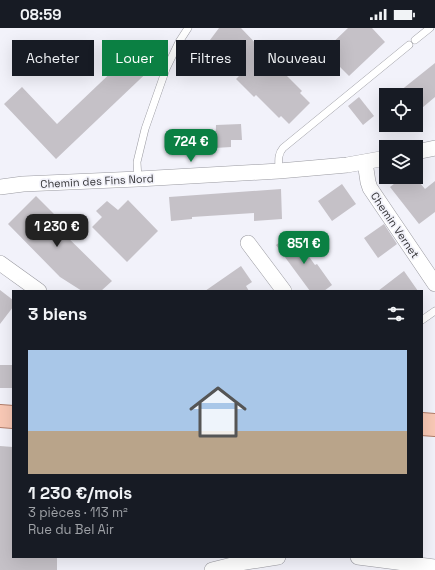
<!DOCTYPE html>
<html lang="fr">
<meta charset="utf-8">
<style>
:root{--surface:#171b24;--page:#20242c;--text:#f1f3f6;--muted:#9ea1a6;--accent:#0b8043}
body{margin:0;font-family:"Space Grotesk",sans-serif;background:var(--page);color:var(--text);height:100vh;display:flex;flex-direction:column;font-size:15px;white-space:nowrap}
*{box-sizing:border-box;margin:0}
p{font-size:13px;color:var(--muted)}
.icon{flex:none;width:22px;height:22px;fill:none;stroke:currentColor;stroke-width:2;stroke-linecap:round;stroke-linejoin:round}
.map{position:relative;flex:1;overflow:hidden}
.drawer{position:absolute;left:12px;top:262px;width:411px;height:268px;display:flex;flex-direction:column;background:var(--surface);border-radius:0px;box-shadow:0 4px 16px #0002}
.drawer>*{flex:none}
.guide{position:absolute;left:12px;top:12px;width:411px;height:36px;display:flex;gap:8px}
.buttons{position:absolute;left:379px;top:60px;display:grid;gap:8px}
.buttons a{display:grid;place-items:center;width:44px;height:44px;border-radius:0px;background:var(--surface);box-shadow:0 4px 16px #0002;font-size:20px}
.price{position:absolute;translate:-50% -34px;padding:0 9px;border-radius:8px;background:var(--accent);color:#fff;font-size:13px;line-height:26px;filter:drop-shadow(0 1px 2px #0008)}
.price::after{content:'';position:absolute;left:50%;top:24px;width:12px;height:9px;margin-left:-6px;background:inherit;clip-path:polygon(0 0,100% 0,50% 100%)}
.price.active{background:#222;color:#fff}
ul{padding:0;list-style:none}
li{display:grid;align-content:center;gap:8px;height:212px;padding:0 16px}
li span{display:grid;place-items:center;height:124px;border-radius:0px;color:#555}
li>.icon{margin-inline-start:auto}
span .icon{width:72px;height:72px;fill:#fffc;stroke-width:1}
li b{font-size:17px}
h2{display:flex;justify-content:space-between;align-items:center;height:48px;padding:0 16px;font-size:17px}
.pill{padding:0 14px;border-radius:0px;background:var(--surface);box-shadow:0 4px 16px #0002;font-size:14px;line-height:36px}
.pill.active{background:var(--accent);color:#fff}
.status{display:flex;justify-content:space-between;align-items:center;height:28px;padding:0 20px;background:var(--surface);direction:ltr}
.status svg{height:11px;fill:currentColor}
.map>svg:first-child{display:block}
.building{fill:#c5c1c7}
.lines{fill:none;stroke-linecap:round;stroke-linejoin:round}
.service-casing{stroke:#9a9aa1;stroke-width:8}
.minor-casing{stroke:#9a9aa1;stroke-width:16}
.primary-casing{stroke:#b27e6b;stroke-width:24}
.service{stroke:#fff;stroke-width:7}
.minor{stroke:#fff;stroke-width:15}
.primary{stroke:#f9c9b6;stroke-width:22}
.labels{text-anchor:middle;dominant-baseline:central;stroke-width:3.5;stroke-linejoin:round;paint-order:stroke}
.street-label{font-size:11px;fill:#353538;stroke:#f2f2fa}
</style>
<div class="status"><b>08:59</b><svg viewBox="0 0 49 12"><path d="M0 12V9h3v3zM5 12V6h3v6zM10 12V3h3v9zM15 12V0h3v12zM26 1h20v11H26zM47 4h2v5h-2z"/></svg></div>
<div class="map">
<svg width="435" height="542" viewBox="0 0 435 542">
<rect width="100%" height="100%" fill="#f2f2fa"/>
<path class="building" d="M 219,0 L 241,0 L 263,23 L 261,25 L 280,45 L 282,43 L 302,63 L 300,65 L 310,75 L 289,96 L 281,88 L 279,90 L 256,67 L 254,69 L 236,51 L 239,48 L 207,16 Z
M 348,0 L 372,0 L 385,14 L 349,48 L 324,23 Z
M 141,16 L 158,34 L 56,131 L 4,76 L 22,59 L 57,96 Z
M 435,35 L 435,69 L 416,85 L 416,67 L 395,67 Z
M 359,69 L 374,88 L 363,97 L 348,78 Z
M 241,96 L 242,112 L 231,112 L 231,119 L 215,120 L 216,97 Z
M 403,149 L 415,149 L 425,161 L 435,153 L 435,184 L 419,196 L 390,159 Z
M 342,156 L 356,176 L 332,193 L 318,173 Z
M 281,161 L 282,191 L 254,193 L 254,185 L 192,189 L 192,191 L 171,193 L 169,169 Z
M 36,168 L 59,191 L 54,196 L 112,253 L 101,263 L 82,263 L 60,249 L 8,196 Z
M 128,172 L 158,203 L 127,234 L 92,199 L 102,189 L 96,183 L 107,173 L 118,182 Z
M 384,196 L 397,216 L 378,230 L 364,210 Z
M 292,205 L 315,237 L 317,236 L 332,257 L 324,263 L 310,263 L 276,217 Z
M 241,238 L 252,254 L 246,258 L 249,263 L 205,263 Z
M 404,243 L 418,263 L 378,263 Z
M 0,262 L 13,272 L 13,279 L 0,296 Z
M 0,337 L 13,337 L 13,360 L 0,360 Z
M 0,418 L 13,419 L 13,530 L 57,529 L 57,542 L 0,542 Z"/>
<g class="lines">
<defs>
<path id="service" d="M 415,12 L 430,0
M 279,143 C 279,134 277,127 283,120 L 409,17
M 138,151 L 137,134 L 145,101 L 166,41 L 179,14 L 188,0
M 422,292 L 435,283"/>
<path id="minor" d="M 416,124 L 435,120
M 365,134 L 368,154 L 370,160 L 435,256
M 0,159 L 23,156 L 138,151 L 279,143 L 347,137 L 386,130
M 248,215 L 284,263
M 0,235 L 39,263
M 358,529 L 435,539
M 212,542 L 240,535 L 278,529"/>
<path id="primary" d="M 0,388 L 13,389
M 422,396 L 435,397"/>
</defs>
<use href="#service" class="service-casing"/>
<use href="#minor" class="minor-casing"/>
<use href="#primary" class="primary-casing"/>
<use href="#service" class="service"/>
<use href="#minor" class="minor"/>
<use href="#primary" class="primary"/>
</g>
<g class="labels">
<g class="street-label">
<text transform="translate(97 153) rotate(-3)">Chemin des Fins Nord</text>
<text transform="translate(395 197) rotate(56)">Chemin Vernet</text>
</g>
</g>
</svg>
<div class="buttons">
<a><svg class="icon" aria-label="locate" viewBox="0 0 24 24"><circle cx="12" cy="12" r="6"/><path d="M12 2v4M12 18v4M2 12h4M18 12h4"/></svg></a>
<a><svg class="icon" aria-label="layers" viewBox="0 0 24 24"><path d="M12 4l9 5-9 5-9-5zM3 14l9 5 9-5"/></svg></a>
</div>
<b class="price" style="left:191px;top:135px">724 €</b>
<b class="price active" style="left:57px;top:220px">1 230 €</b>
<b class="price" style="left:304px;top:237px">851 €</b>
<div class="guide">
<a class="pill">Acheter</a>
<a class="pill active">Louer</a>
<a class="pill">Filtres</a>
<a class="pill">Nouveau</a>
</div>
<section class="drawer">
<h2>3 biens<svg class="icon" aria-label="filters" viewBox="0 0 24 24"><path d="M4 7h16M4 17h16"/><circle cx="9" cy="7" r="2"/><circle cx="15" cy="17" r="2"/></svg></h2>
<ul>
<li><span style="background:linear-gradient(#a9c7e8 65%,#b9a48a 0)"><svg class="icon" aria-label="home" viewBox="0 0 24 24"><path d="M3 11l9-7 9 7M6 9v11h12V9"/></svg></span><div><b>1 230 €/mois</b><p>3 pièces · 113 m²</p><p>Rue du Bel Air</p></div></li>
</ul>
</section>
</div>
